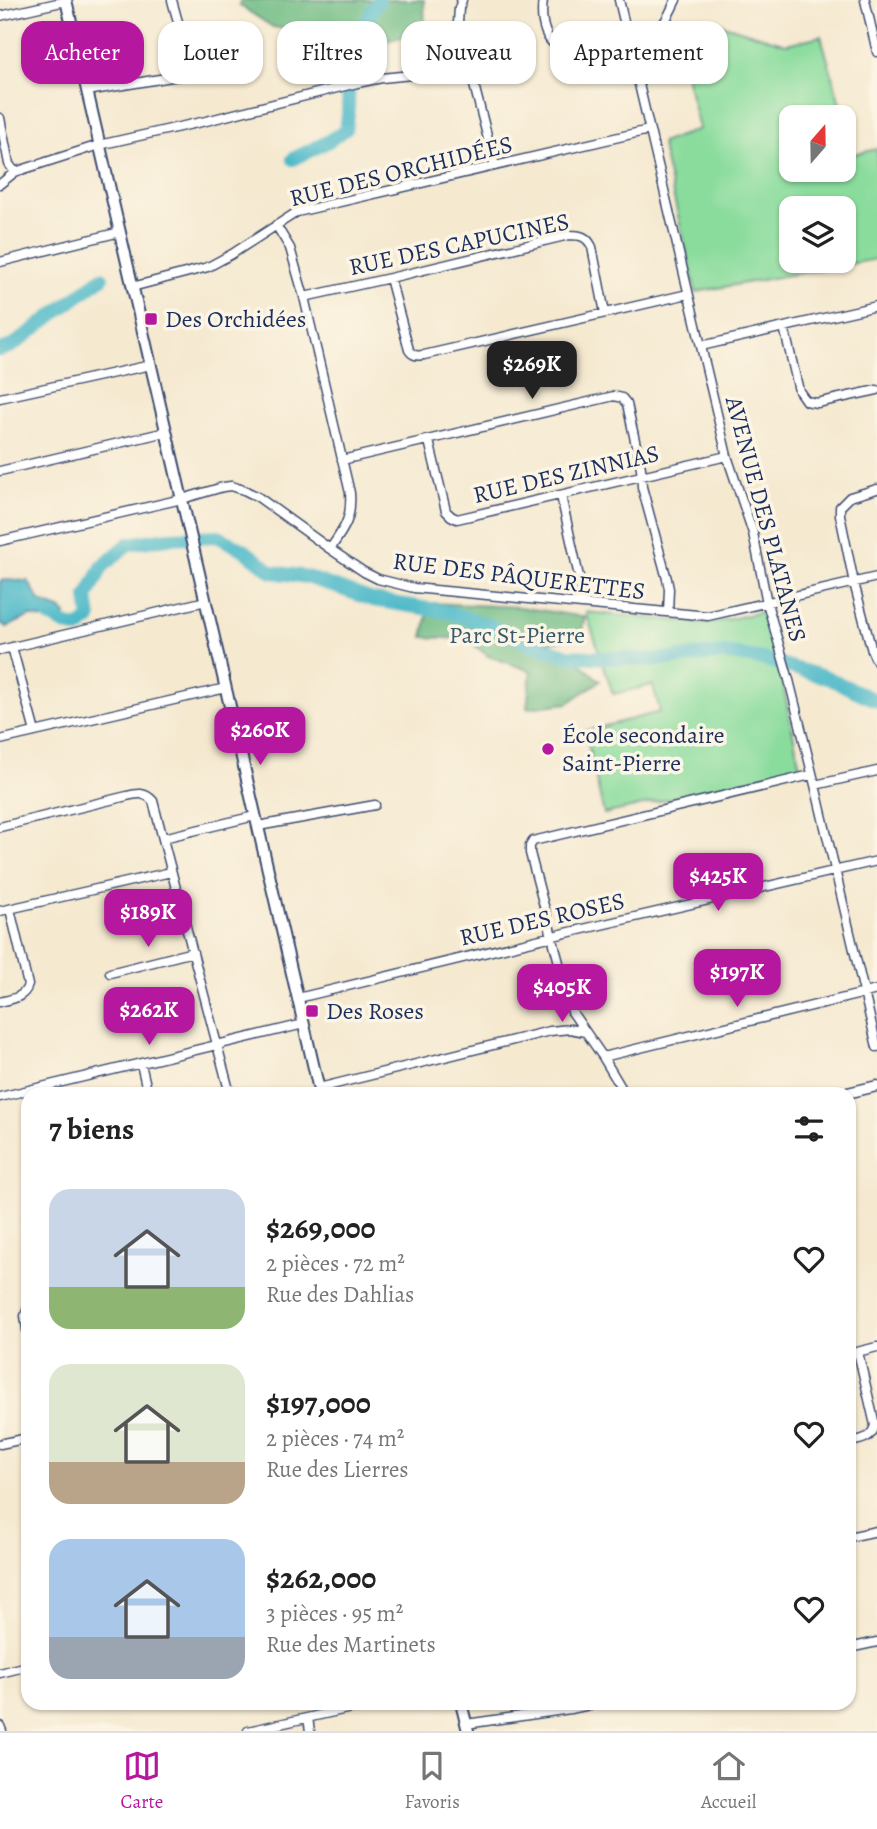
<!DOCTYPE html>
<html lang="fr">
<meta charset="utf-8">
<style>
:root{--surface:#fff;--page:#f6f6f6;--text:#222;--muted:#767676;--line:#e0e0e0;--accent:#b5179e}
body{margin:0;font-family:Alegreya,serif;background:var(--page);color:var(--text);height:100vh;display:flex;flex-direction:column;font-size:26px;white-space:nowrap}
*{box-sizing:border-box;margin:0}
p{font-size:23px;color:var(--muted)}
.icon{flex:none;width:38px;height:38px;fill:none;stroke:currentColor;stroke-width:2;stroke-linecap:round;stroke-linejoin:round}
.map{position:relative;flex:1;overflow:hidden}
.side{position:absolute;left:21px;top:1087px;width:835px;height:623px;display:flex;flex-direction:column;background:var(--surface);border-radius:21px;box-shadow:0 2px 5px #0004}
.side>*{flex:none}
.top-card{position:absolute;left:21px;top:21px;width:836px;height:63px;display:flex;gap:14px}
.needle{width:46px;rotate:20deg}
.tools{position:absolute;left:779px;top:105px;display:grid;gap:14px}
.tools a{display:grid;place-items:center;width:77px;height:77px;border-radius:14px;background:var(--surface);box-shadow:0 2px 5px #0004;font-size:35px}
.price{position:absolute;translate:-50% -60px;padding:0 16px;border-radius:14px;background:var(--accent);color:#fff;font-size:23px;line-height:46px;filter:drop-shadow(0 2px 4px #0008)}
.price::after{content:'';position:absolute;left:50%;top:42px;width:21px;height:16px;margin-left:-10px;background:inherit;clip-path:polygon(0 0,100% 0,50% 100%)}
.price.current{background:#222;color:#fff}
ul{padding:0;list-style:none}
li{display:flex;align-items:center;gap:21px;height:175px;padding:0 28px}
li span{display:grid;place-items:center;flex:none;width:196px;height:140px;border-radius:21px;color:#555}
li>.icon{margin-inline-start:auto}
span .icon{width:84px;height:84px;fill:#fffc;stroke-width:1}
li b{font-size:30px}
h2{display:flex;justify-content:space-between;align-items:center;height:84px;padding:0 28px;font-size:30px}
.chip{padding:0 24px;border-radius:21px;background:var(--surface);box-shadow:0 2px 5px #0004;font-size:24px;line-height:63px}
.chip.current{background:var(--accent);color:#fff}
.dock{display:flex;justify-content:space-around;align-items:center;height:98px;border-top:2px solid var(--line);background:var(--surface);font-size:19px;color:var(--muted)}
.dock a{display:grid;justify-items:center;gap:4px}
.dock .current{color:var(--accent)}
.map>svg:first-child{display:block}
.green{fill:#8adc9d;stroke:#52867e;stroke-width:2;fill-rule:evenodd}
.forest{fill:#6fbc84;stroke:#457671;stroke-width:2}
.water{fill:#4eb9c9;stroke:#347494;stroke-width:2}
.lines{fill:none;stroke-linecap:round;stroke-linejoin:round}
.river{stroke:#4eb9c9;stroke-width:14}
.minor-casing{stroke:#3c4b6f;stroke-width:11}
.tertiary-casing{stroke:#3c4b6f;stroke-width:13}
.secondary-casing{stroke:#3c4b6f;stroke-width:14}
.minor{stroke:#fff;stroke-width:8}
.tertiary{stroke:#fff;stroke-width:10}
.secondary{stroke:#fff;stroke-width:10}
.poi-dot{fill:#b5179e;stroke:#fcf5e5;stroke-width:2.5}
.labels{text-anchor:middle;dominant-baseline:central;stroke-width:7;stroke-linejoin:round;paint-order:stroke}
.street-label{font-size:24px;fill:#1b2f5e;stroke:#fcf5e5}
.poi-label{font-size:24px;fill:#1b2f5e;stroke:#fcf5e5;text-anchor:start}
.park-label{font-size:24px;fill:#375a6e;stroke:#fcf5e5}
</style>
<div class="map">
<svg width="877" height="1731" viewBox="0 0 877 1731">
<rect width="100%" height="100%" fill="#fcf5e5"/>
<filter id="ink" filterUnits="userSpaceOnUse"><feTurbulence type="fractalNoise" baseFrequency=".0143" numOctaves="2"/><feDisplacementMap in="SourceGraphic" scale="14" xChannelSelector="R" yChannelSelector="G"/><feConvolveMatrix kernelMatrix="1 2 1 2 8 2 1 2 1" color-interpolation-filters="sRGB"/></filter>
<filter id="wash" filterUnits="userSpaceOnUse"><feTurbulence type="fractalNoise" baseFrequency=".00686" numOctaves="4" result="noise"/><feDisplacementMap in="SourceGraphic" scale="28" xChannelSelector="R" yChannelSelector="G"/><feGaussianBlur stdDeviation="1.57" result="paint"/><feColorMatrix in="noise" values="0 0 0 0 0 0 0 0 0 0 0 0 0 0 0 0 0 1.4 0 .05"/><feComposite in="paint" operator="in"/></filter>
<g filter="url(#wash)">
<rect width="100%" height="100%" fill="#f5e9d0"/>
<path class="green" d="M 714,22 L 786,44 L 821,36 L 854,154 L 877,149 L 877,259 L 696,292 L 661,143 L 699,129 L 684,67 L 704,43 ZM 844,117 L 844,170 L 791,170 L 791,117 ZM 844,208 L 844,261 L 791,261 L 791,208 Z
M 586,612 L 707,624 L 762,612 L 780,671 L 800,767 L 795,770 L 604,814 L 585,731 L 660,712 L 653,685 L 613,694 Z"/>
<path class="forest" d="M 241,0 L 424,0 L 425,31 L 360,48 L 327,35 L 273,27 L 239,5 Z
M 430,603 L 520,607 L 585,617 L 580,638 L 548,642 L 570,654 L 600,681 L 568,703 L 527,708 L 531,671 L 488,656 L 467,639 L 423,637 Z"/>
<path class="water" d="M 3,580 L 28,581 L 41,602 L 60,609 L 66,614 L 66,625 L 30,616 L 7,627 L 0,623 L 0,581 Z"/>
<g class="lines">
<path class="river" d="M 293,159 L 327,142 L 346,129 L 348,115 L 349,66 L 372,10 L 379,0
M 0,350 L 12,346 L 102,278
M 49,616 L 65,624 L 78,628 L 90,619 L 87,597 L 102,567 L 128,544 L 168,538 L 217,536 L 244,550 L 272,572 L 307,577 L 373,600 L 448,612 L 489,625 L 525,642 L 568,656 L 658,660 L 724,653 L 763,659 L 828,678 L 877,701"/>
</g>
</g>
<g filter="url(#ink)">
<g class="lines">
<defs>
<path id="minor" d="M 462,0 L 459,8 L 458,23 L 495,166
M 543,0 C 540,21 544,48 570,50 C 582,51 595,46 607,44 C 624,40 645,37 659,28 C 667,22 671,9 676,0
M 619,0 L 727,456 L 753,533 L 767,603 L 789,680 L 815,785 L 877,1047
M 865,0 L 877,52
M 0,16 L 66,1
M 87,91 L 178,76 C 182,73 184,73 186,68 C 190,58 175,13 172,0
M 0,118 L 9,164 L 15,172
M 0,184 L 15,172 L 99,145 L 206,121 L 357,83 L 382,78 L 470,69
M 276,225 L 290,248 L 304,297 L 350,493 C 352,519 344,529 330,549
M 0,262 L 120,232
M 390,278 L 409,350 C 413,356 417,356 424,355 L 688,294
M 132,287 L 208,267 L 232,254 L 297,212 L 649,130
M 304,297 L 390,278 L 569,235 C 580,235 587,236 592,247 L 605,313
M 784,327 L 799,391 L 806,401 L 817,403 L 877,390
M 701,346 L 877,306
M 0,398 L 151,365
M 429,441 L 446,511 L 451,516 L 457,519 L 727,456
M 342,460 L 614,396 L 622,398 L 627,404 L 641,468 L 642,487 L 667,579 L 669,589 L 668,612
M 0,471 L 166,432
M 877,489 L 850,497 L 840,507 L 840,515 L 854,583 L 872,651 L 877,662
M 561,496 L 582,590 L 581,603
M 0,541 L 182,499 L 223,487 L 231,486 L 244,490 L 258,497 L 330,549 L 364,572 L 378,579 L 414,588 L 708,616 L 877,577
M 12,647 L 35,732
M 0,650 L 206,601
M 0,740 L 226,688
M 815,785 L 877,771
M 258,826 L 375,805
M 0,827 L 127,796 C 138,793 145,792 153,801 L 230,1094
M 163,838 L 255,816
M 0,911 L 171,872
M 110,973 L 193,952
M 298,998 L 553,936 L 877,861
M 0,1002 C 12,999 24,998 28,985 L 10,909
M 603,1057 L 877,990
M 141,1064 L 148,1094
M 319,1088 L 550,1031 L 570,1029 L 585,1032
M 625,1094 L 603,1057 L 572,1012 L 530,853 L 530,846 L 533,841 L 811,775
M 0,1097 L 304,1024
M 28,1308 L 25,1316 L 28,1336
M 849,1354 L 877,1347
M 849,1442 C 860,1440 872,1439 875,1425 L 858,1352
M 0,1444 L 28,1438
M 849,1537 L 877,1531
M 849,1648 L 877,1642
M 0,1673 L 28,1666
M 308,1718 L 310,1731
M 466,1724 L 570,1709 L 600,1703
M 0,1726 L 2,1731
M 248,1731 L 374,1703"/>
<path id="tertiary" d="M 843,1094 L 877,1086"/>
<path id="secondary" d="M 66,0 L 320,1094
M 461,1703 L 468,1731"/>
</defs>
<use href="#minor" class="minor-casing"/>
<use href="#tertiary" class="tertiary-casing"/>
<use href="#secondary" class="secondary-casing"/>
<use href="#minor" class="minor"/>
<use href="#tertiary" class="tertiary"/>
<use href="#secondary" class="secondary"/>
</g>
</g>
<g class="poi-dot">
<rect x="144" y="312" width="14" height="14" rx="3.5"/>
<circle cx="548" cy="749" r="7"/>
<rect x="305" y="1004" width="14" height="14" rx="3.5"/>
</g>
<g class="labels">
<g class="street-label">
<text transform="translate(401 171) rotate(-14)">RUE DES ORCHIDÉES</text>
<text transform="translate(459 244) rotate(-12)">RUE DES CAPUCINES</text>
<text transform="translate(566 474) rotate(-13)">RUE DES ZINNIAS</text>
<text transform="translate(766 519) rotate(75)">AVENUE DES PLATANES</text>
<text transform="translate(519 576) rotate(7)">RUE DES PÂQUERETTES</text>
<text transform="translate(542 919) rotate(-13)">RUE DES ROSES</text>
</g>
<g class="poi-label">
<text x="165" y="319">Des Orchidées</text>
<text x="562" y="735">École secondaire<tspan x="562" dy="28">Saint-Pierre</tspan></text>
<text x="326" y="1011">Des Roses</text>
</g>
<g class="park-label">
<text x="517" y="635">Parc St-Pierre</text>
</g>
</g>
</svg>
<div class="tools">
<a><svg class="needle" viewBox="-14 -14 28 28"><path d="M0-13l5 13h-10z" fill="#e53935"/><path d="M0 13l5-13h-10z" fill="#767676"/></svg></a>
<a><svg class="icon" aria-label="layers" viewBox="0 0 24 24"><path d="M12 4l9 5-9 5-9-5zM3 14l9 5 9-5"/></svg></a>
</div>
<b class="price current" style="left:532px;top:401px">$269K</b>
<b class="price" style="left:260px;top:767px">$260K</b>
<b class="price" style="left:718px;top:913px">$425K</b>
<b class="price" style="left:148px;top:949px">$189K</b>
<b class="price" style="left:737px;top:1009px">$197K</b>
<b class="price" style="left:562px;top:1024px">$405K</b>
<b class="price" style="left:149px;top:1047px">$262K</b>
<div class="top-card">
<a class="chip current">Acheter</a>
<a class="chip">Louer</a>
<a class="chip">Filtres</a>
<a class="chip">Nouveau</a>
<a class="chip">Appartement</a>
</div>
<section class="side">
<h2>7 biens<svg class="icon" aria-label="filters" viewBox="0 0 24 24"><path d="M4 7h16M4 17h16"/><circle cx="9" cy="7" r="2"/><circle cx="15" cy="17" r="2"/></svg></h2>
<ul>
<li><span style="background:linear-gradient(#c9d6e8 70%,#8fb573 0)"><svg class="icon" aria-label="home" viewBox="0 0 24 24"><path d="M3 11l9-7 9 7M6 9v11h12V9"/></svg></span><div><b>$269,000</b><p>2 pièces · 72 m²</p><p>Rue des Dahlias</p></div><svg class="icon" aria-label="heart" viewBox="0 0 24 24"><path d="M12 20l-8-8c-3-5 5-10 8-4 3-6 11-1 8 4z"/></svg></li>
<li><span style="background:linear-gradient(#dfe7d0 70%,#b9a48a 0)"><svg class="icon" aria-label="home" viewBox="0 0 24 24"><path d="M3 11l9-7 9 7M6 9v11h12V9"/></svg></span><div><b>$197,000</b><p>2 pièces · 74 m²</p><p>Rue des Lierres</p></div><svg class="icon" aria-label="heart" viewBox="0 0 24 24"><path d="M12 20l-8-8c-3-5 5-10 8-4 3-6 11-1 8 4z"/></svg></li>
<li><span style="background:linear-gradient(#a9c7e8 70%,#9aa5b1 0)"><svg class="icon" aria-label="home" viewBox="0 0 24 24"><path d="M3 11l9-7 9 7M6 9v11h12V9"/></svg></span><div><b>$262,000</b><p>3 pièces · 95 m²</p><p>Rue des Martinets</p></div><svg class="icon" aria-label="heart" viewBox="0 0 24 24"><path d="M12 20l-8-8c-3-5 5-10 8-4 3-6 11-1 8 4z"/></svg></li>
</ul>
</section>
</div>
<nav class="dock">
<a class="current"><svg class="icon" aria-label="map" viewBox="0 0 24 24"><path d="M3 6l6-2 6 2 6-2v14l-6 2-6-2-6 2zM9 4v14M15 6v14"/></svg>Carte</a>
<a><svg class="icon" aria-label="saved" viewBox="0 0 24 24"><path d="M7 4h10v16l-5-4-5 4z"/></svg>Favoris</a>
<a><svg class="icon" aria-label="home" viewBox="0 0 24 24"><path d="M3 11l9-7 9 7M6 9v11h12V9"/></svg>Accueil</a>
</nav>
